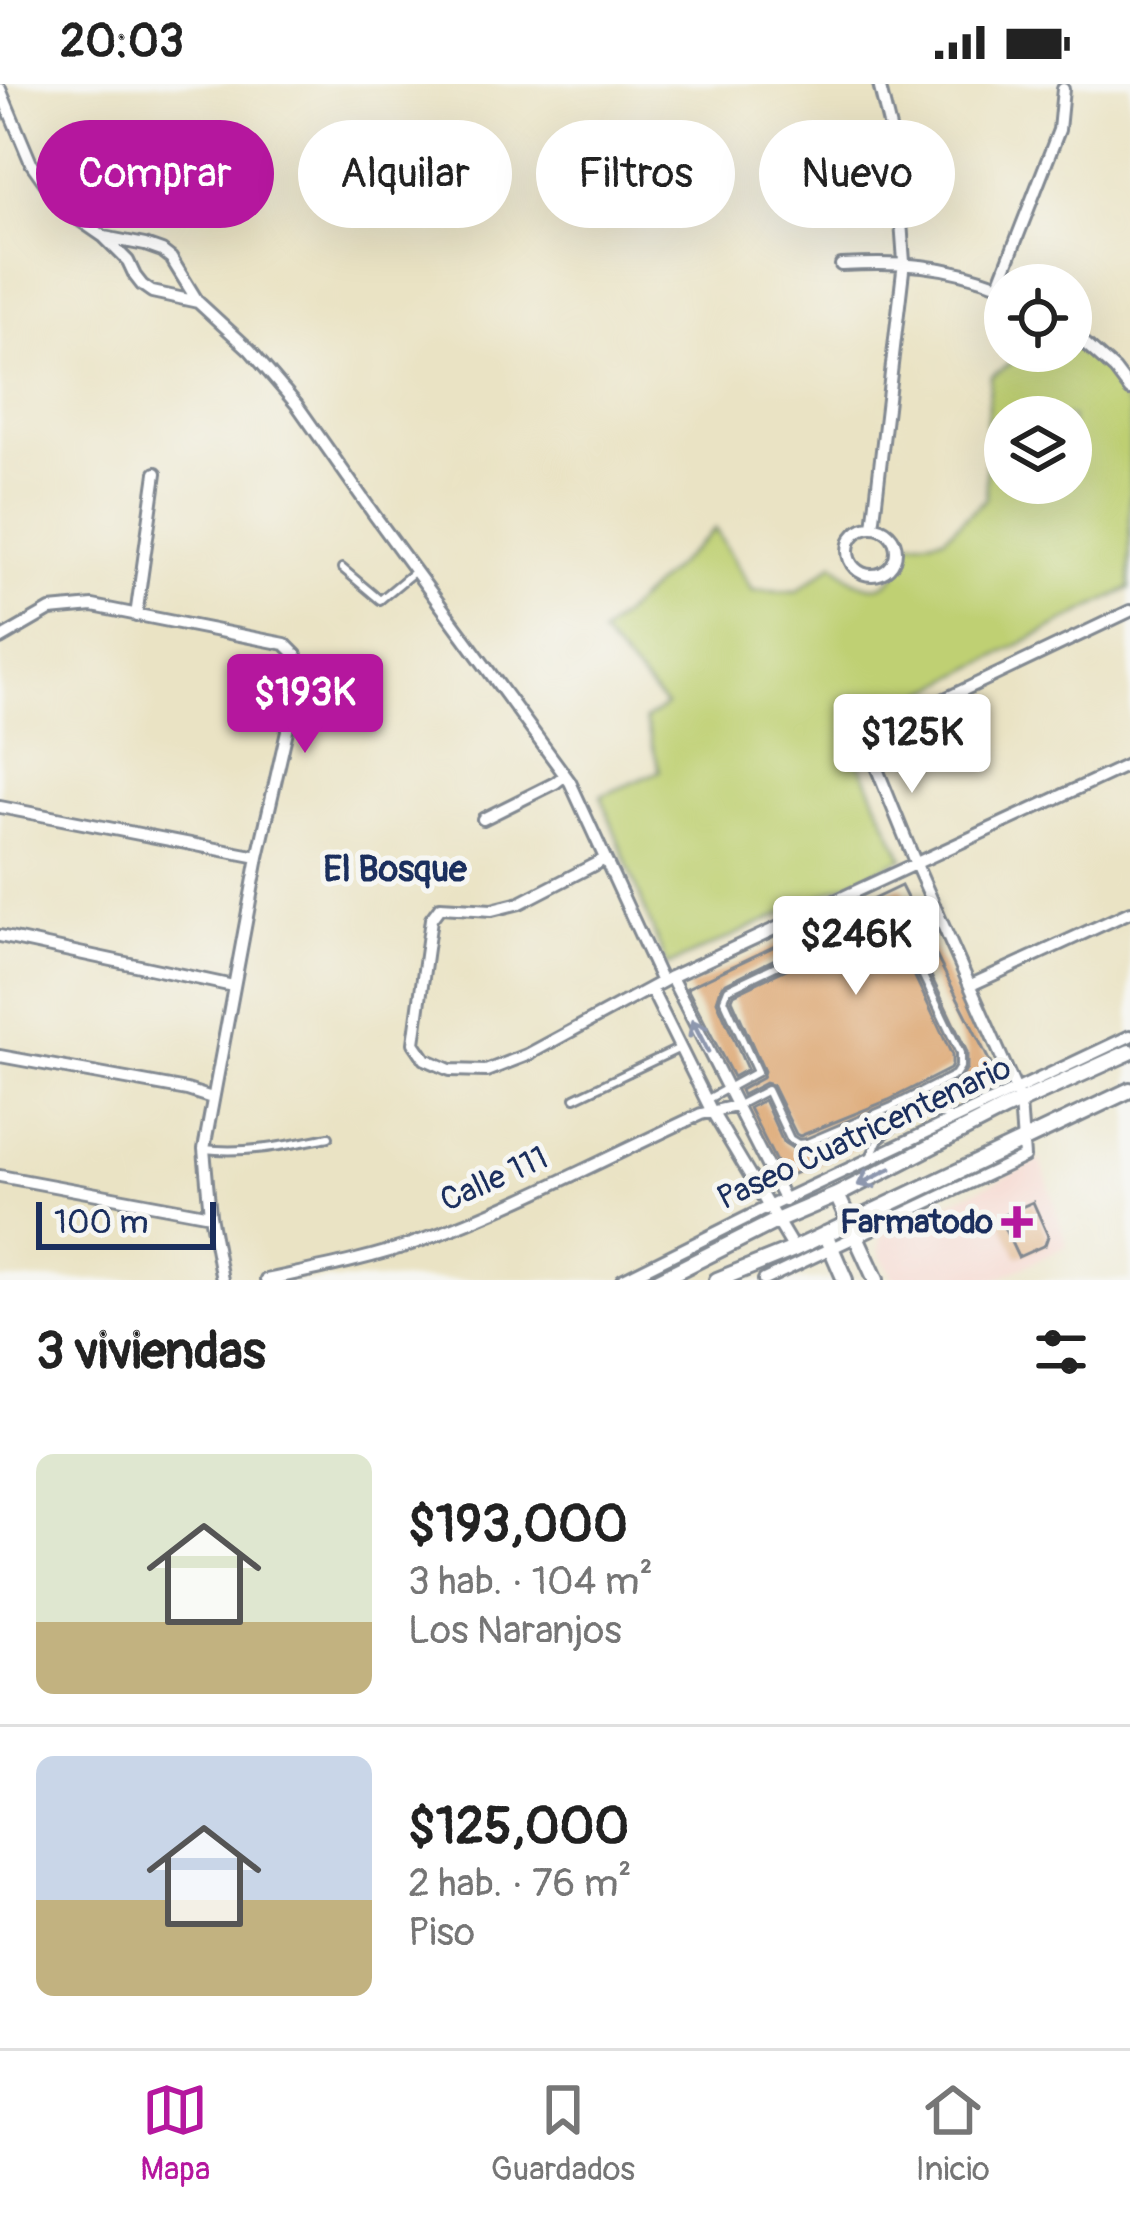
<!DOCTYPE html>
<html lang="es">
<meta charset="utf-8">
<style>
:root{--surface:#fff;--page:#f2f2f2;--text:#222;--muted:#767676;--line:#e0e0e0;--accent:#b5179e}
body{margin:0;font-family:Pangolin,sans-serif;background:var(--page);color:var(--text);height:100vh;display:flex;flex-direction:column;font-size:45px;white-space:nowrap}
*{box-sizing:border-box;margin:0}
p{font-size:39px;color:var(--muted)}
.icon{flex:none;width:66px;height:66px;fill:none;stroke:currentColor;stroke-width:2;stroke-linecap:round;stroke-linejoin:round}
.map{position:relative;height:1196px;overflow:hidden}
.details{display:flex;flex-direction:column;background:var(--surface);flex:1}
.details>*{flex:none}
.hud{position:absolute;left:36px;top:36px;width:1059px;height:108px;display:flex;gap:24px}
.fabs{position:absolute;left:984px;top:180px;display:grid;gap:24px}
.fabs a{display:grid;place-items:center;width:108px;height:108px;border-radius:50%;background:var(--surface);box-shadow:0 12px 48px #0002;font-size:60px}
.scale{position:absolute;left:36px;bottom:30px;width:180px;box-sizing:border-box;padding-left:12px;border:6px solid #1b2f5e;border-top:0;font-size:33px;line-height:42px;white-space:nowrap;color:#1b2f5e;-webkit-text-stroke:9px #f6f6f2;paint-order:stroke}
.price{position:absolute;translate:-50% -102px;padding:0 27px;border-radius:12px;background:#fff;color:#222;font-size:39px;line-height:78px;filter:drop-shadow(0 3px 6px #0008)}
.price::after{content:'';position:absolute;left:50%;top:72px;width:36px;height:27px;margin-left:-18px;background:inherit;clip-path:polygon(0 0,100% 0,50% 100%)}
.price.active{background:var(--accent);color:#fff}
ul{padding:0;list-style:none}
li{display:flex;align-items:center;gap:36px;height:300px;padding:0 36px}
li+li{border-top:3px solid var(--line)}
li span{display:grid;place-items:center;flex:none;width:336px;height:240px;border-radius:18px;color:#555}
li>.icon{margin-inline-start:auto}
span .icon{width:144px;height:144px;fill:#fffc;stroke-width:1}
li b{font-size:51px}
h2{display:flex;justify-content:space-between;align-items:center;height:144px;padding:0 36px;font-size:51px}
.tag{padding:0 42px;border-radius:54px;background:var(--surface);box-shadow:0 12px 48px #0002;font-size:42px;line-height:108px}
.tag.active{background:var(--accent);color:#fff}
.status{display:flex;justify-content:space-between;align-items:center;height:84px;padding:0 60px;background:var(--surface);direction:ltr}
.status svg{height:33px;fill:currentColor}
.tabs{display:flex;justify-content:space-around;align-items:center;height:168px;border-top:3px solid var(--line);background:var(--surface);font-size:33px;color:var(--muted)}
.tabs a{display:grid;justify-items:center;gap:6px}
.tabs .active{color:var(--accent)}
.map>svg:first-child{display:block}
.built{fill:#f7d1c8}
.green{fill:#bfd073;stroke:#6d8068;stroke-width:3;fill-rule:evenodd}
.building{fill:#dba36c}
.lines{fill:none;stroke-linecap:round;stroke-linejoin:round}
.service-casing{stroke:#828991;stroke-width:12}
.minor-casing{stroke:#828991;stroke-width:16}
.tertiary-casing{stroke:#828991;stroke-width:20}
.service{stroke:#fff;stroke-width:6}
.minor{stroke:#fff;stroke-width:10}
.tertiary{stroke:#fff;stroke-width:14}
.oneway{stroke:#8d97ae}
.poi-dot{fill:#b5179e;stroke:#f6f6f2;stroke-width:4.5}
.labels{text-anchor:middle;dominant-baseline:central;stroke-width:10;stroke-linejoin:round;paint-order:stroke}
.street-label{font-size:33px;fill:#1b2f5e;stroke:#f6f6f2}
.poi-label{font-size:33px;font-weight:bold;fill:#1b2f5e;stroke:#f6f6f2;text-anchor:end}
.neighbourhood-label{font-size:36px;font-weight:bold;fill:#1b2f5e;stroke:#f6f6f2}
</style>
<div class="status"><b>20:03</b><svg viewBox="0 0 49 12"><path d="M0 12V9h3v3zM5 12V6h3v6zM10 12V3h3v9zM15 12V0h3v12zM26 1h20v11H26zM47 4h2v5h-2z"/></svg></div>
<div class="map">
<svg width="1130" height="1196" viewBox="0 0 1130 1196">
<rect width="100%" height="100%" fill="#f6f6f2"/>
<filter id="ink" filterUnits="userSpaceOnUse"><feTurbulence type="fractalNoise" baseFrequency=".00833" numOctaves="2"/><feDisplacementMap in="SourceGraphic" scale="24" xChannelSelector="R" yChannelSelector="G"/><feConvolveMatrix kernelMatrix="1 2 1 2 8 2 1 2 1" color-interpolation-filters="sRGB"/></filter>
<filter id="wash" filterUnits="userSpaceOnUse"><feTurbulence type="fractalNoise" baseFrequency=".004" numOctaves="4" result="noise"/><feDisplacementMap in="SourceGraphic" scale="48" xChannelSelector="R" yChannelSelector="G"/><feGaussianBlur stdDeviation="2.7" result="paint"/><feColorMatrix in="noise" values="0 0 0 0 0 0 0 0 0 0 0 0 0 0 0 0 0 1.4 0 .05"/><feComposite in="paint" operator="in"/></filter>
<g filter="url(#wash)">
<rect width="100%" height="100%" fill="#eae3c4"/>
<path class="built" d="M 1041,1076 L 1067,1162 L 995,1196 L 894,1196 L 880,1169 L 880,1155 L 884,1149 Z"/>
<path class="green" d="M 1071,253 L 1107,285 L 1130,327 L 1130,504 L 846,649 L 903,774 L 667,882 L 601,712 L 660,687 L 645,636 L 666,622 L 601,551 L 715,445 L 752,506 L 797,507 L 834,479 C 870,515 898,511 906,458 L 944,453 L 986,414 L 986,345 L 991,292 L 1030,267 L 1071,267 ZM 1005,333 L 1071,333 L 1071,399 L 1005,399 Z"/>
<g id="blocks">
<path class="building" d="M 901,802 L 1000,998 L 943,1024 L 932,1022 L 914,1024 L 912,1021 L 961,996 L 967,984 L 967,968 L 903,833 L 887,826 L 869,829 L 722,901 L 717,917 L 747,985 L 733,993 L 687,904 Z
M 887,841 L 891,842 L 952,971 L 952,981 L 950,985 L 889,1016 L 800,1052 L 796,1050 L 772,1001 L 765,999 L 742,1011 L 740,1006 L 762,994 L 764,987 L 732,915 L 734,910 L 874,843 Z
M 764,1016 L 783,1058 L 797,1067 L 810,1066 L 888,1033 L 889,1037 L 874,1049 L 870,1057 L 784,1094 L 749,1024 Z
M 1033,1118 L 1048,1152 L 1045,1161 L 1018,1173 L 999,1133 Z"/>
</g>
</g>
<g filter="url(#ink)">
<use href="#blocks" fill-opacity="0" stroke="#828991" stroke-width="3"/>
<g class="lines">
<defs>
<path id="service" d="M 342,484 L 380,516 L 415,487
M 575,1014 L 680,964
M 706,1016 L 757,988 L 724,915 L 728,905 L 872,836 L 887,833 L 896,836 L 960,969 L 960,983 L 955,991 L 892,1023 L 807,1059 L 798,1060 L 790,1055 L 767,1006 L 736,1022
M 901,1018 L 911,1032 L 932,1029 L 956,1034
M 204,1065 C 247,1070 287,1061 329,1053
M 870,1073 L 879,1055 L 898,1040 L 892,1023"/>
<path id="minor" d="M 0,5 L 31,79 L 50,106 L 75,133 L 104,153 L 128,177 L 135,192 L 142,201 L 152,208 L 198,218
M 104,153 L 145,161 L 162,167 L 171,174 L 198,218 L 250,266 L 297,321 L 375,432 L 570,698 L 662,898
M 841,181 C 902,178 944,180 1002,202
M 999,200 L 1059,46 L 1063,5
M 1071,247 L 1115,286 L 1130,306
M 873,443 L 904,178 L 896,69 L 879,0
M848 467a24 24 0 1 1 48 0a24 24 0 1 1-48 0Z
M 136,532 L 156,389
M 0,555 L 50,526 L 93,522 L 285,560 L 296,571 L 300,590 L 258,773 L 204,1065 L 210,1131 L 222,1196
M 0,723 L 258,773
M 483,735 L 555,699 L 565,691
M 605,775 L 520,819 L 492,826 L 440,823 L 431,835 L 414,959 L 425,975 L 450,986 L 486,987 L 527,971 L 671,893 L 1130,680
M 0,852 L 233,902
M 671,893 L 785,1117
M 971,901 L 1130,828
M 651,905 L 711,1026 L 794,1165
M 0,972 L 187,1006 L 212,1014
M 0,1092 L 210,1131
M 266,1196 C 317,1185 370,1175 420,1157 C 516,1122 608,1073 701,1030 L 736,1022
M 622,1196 L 768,1123 L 1130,952
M 764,1196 L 1024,1073 L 1020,1018 L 1016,1006 L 915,778 L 866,658 L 871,650 L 1130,527"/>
<path id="tertiary" d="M 837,1111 L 876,1196
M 825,1150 L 845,1196
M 659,1196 L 776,1137 L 837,1111 L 1004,1025 L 1130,968
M 717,1196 L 794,1165 L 1130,1006"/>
</defs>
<use href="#service" class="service-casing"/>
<use href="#minor" class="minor-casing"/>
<use href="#tertiary" class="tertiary-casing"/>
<use href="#service" class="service"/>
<use href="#minor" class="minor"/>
<use href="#tertiary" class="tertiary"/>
</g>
<defs><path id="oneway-shaft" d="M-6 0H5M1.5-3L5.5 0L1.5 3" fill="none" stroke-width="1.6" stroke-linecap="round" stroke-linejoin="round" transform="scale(3)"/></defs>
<g class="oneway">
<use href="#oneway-shaft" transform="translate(700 952) rotate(-117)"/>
<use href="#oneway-shaft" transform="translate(874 1093) rotate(153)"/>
</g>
</g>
<path class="poi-dot" d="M1011 1120h12v12h12v12h-12v12h-12v-12h-12v-12h12z"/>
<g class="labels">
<g class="street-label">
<text transform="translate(864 1049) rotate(-25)">Paseo Cuatricentenario</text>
<text transform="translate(494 1095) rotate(-24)">Calle 111</text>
</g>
<g class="poi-label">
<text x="993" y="1138">Farmatodo</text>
</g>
<g class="neighbourhood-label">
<text x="395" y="785">El Bosque</text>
</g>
</g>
</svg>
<div class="fabs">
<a><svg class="icon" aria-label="locate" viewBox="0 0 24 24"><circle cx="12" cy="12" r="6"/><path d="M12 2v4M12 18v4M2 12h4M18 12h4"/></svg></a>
<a><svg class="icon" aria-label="layers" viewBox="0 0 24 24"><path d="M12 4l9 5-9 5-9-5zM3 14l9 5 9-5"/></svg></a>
</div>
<div class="scale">100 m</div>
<b class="price active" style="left:305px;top:672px">$193K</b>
<b class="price" style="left:912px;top:712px">$125K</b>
<b class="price" style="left:856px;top:914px">$246K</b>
<div class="hud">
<a class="tag active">Comprar</a>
<a class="tag">Alquilar</a>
<a class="tag">Filtros</a>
<a class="tag">Nuevo</a>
</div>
</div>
<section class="details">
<h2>3 viviendas<svg class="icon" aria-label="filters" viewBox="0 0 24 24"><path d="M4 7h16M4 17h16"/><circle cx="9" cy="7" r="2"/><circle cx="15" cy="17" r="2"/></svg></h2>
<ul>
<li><span style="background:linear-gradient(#dfe7d0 70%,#c2b280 0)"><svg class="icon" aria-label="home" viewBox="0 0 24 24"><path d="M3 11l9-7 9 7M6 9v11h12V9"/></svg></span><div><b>$193,000</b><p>3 hab. · 104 m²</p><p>Los Naranjos</p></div></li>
<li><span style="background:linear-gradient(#c9d6e8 60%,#c2b280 0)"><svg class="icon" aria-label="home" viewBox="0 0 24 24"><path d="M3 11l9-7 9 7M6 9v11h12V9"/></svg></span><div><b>$125,000</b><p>2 hab. · 76 m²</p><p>Piso</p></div></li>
</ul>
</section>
<nav class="tabs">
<a class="active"><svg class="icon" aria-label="map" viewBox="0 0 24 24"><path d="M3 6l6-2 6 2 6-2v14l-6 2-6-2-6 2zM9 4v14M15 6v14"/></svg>Mapa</a>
<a><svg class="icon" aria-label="saved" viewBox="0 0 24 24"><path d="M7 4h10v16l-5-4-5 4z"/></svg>Guardados</a>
<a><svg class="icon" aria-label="home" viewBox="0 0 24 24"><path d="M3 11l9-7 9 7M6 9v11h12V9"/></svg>Inicio</a>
</nav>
